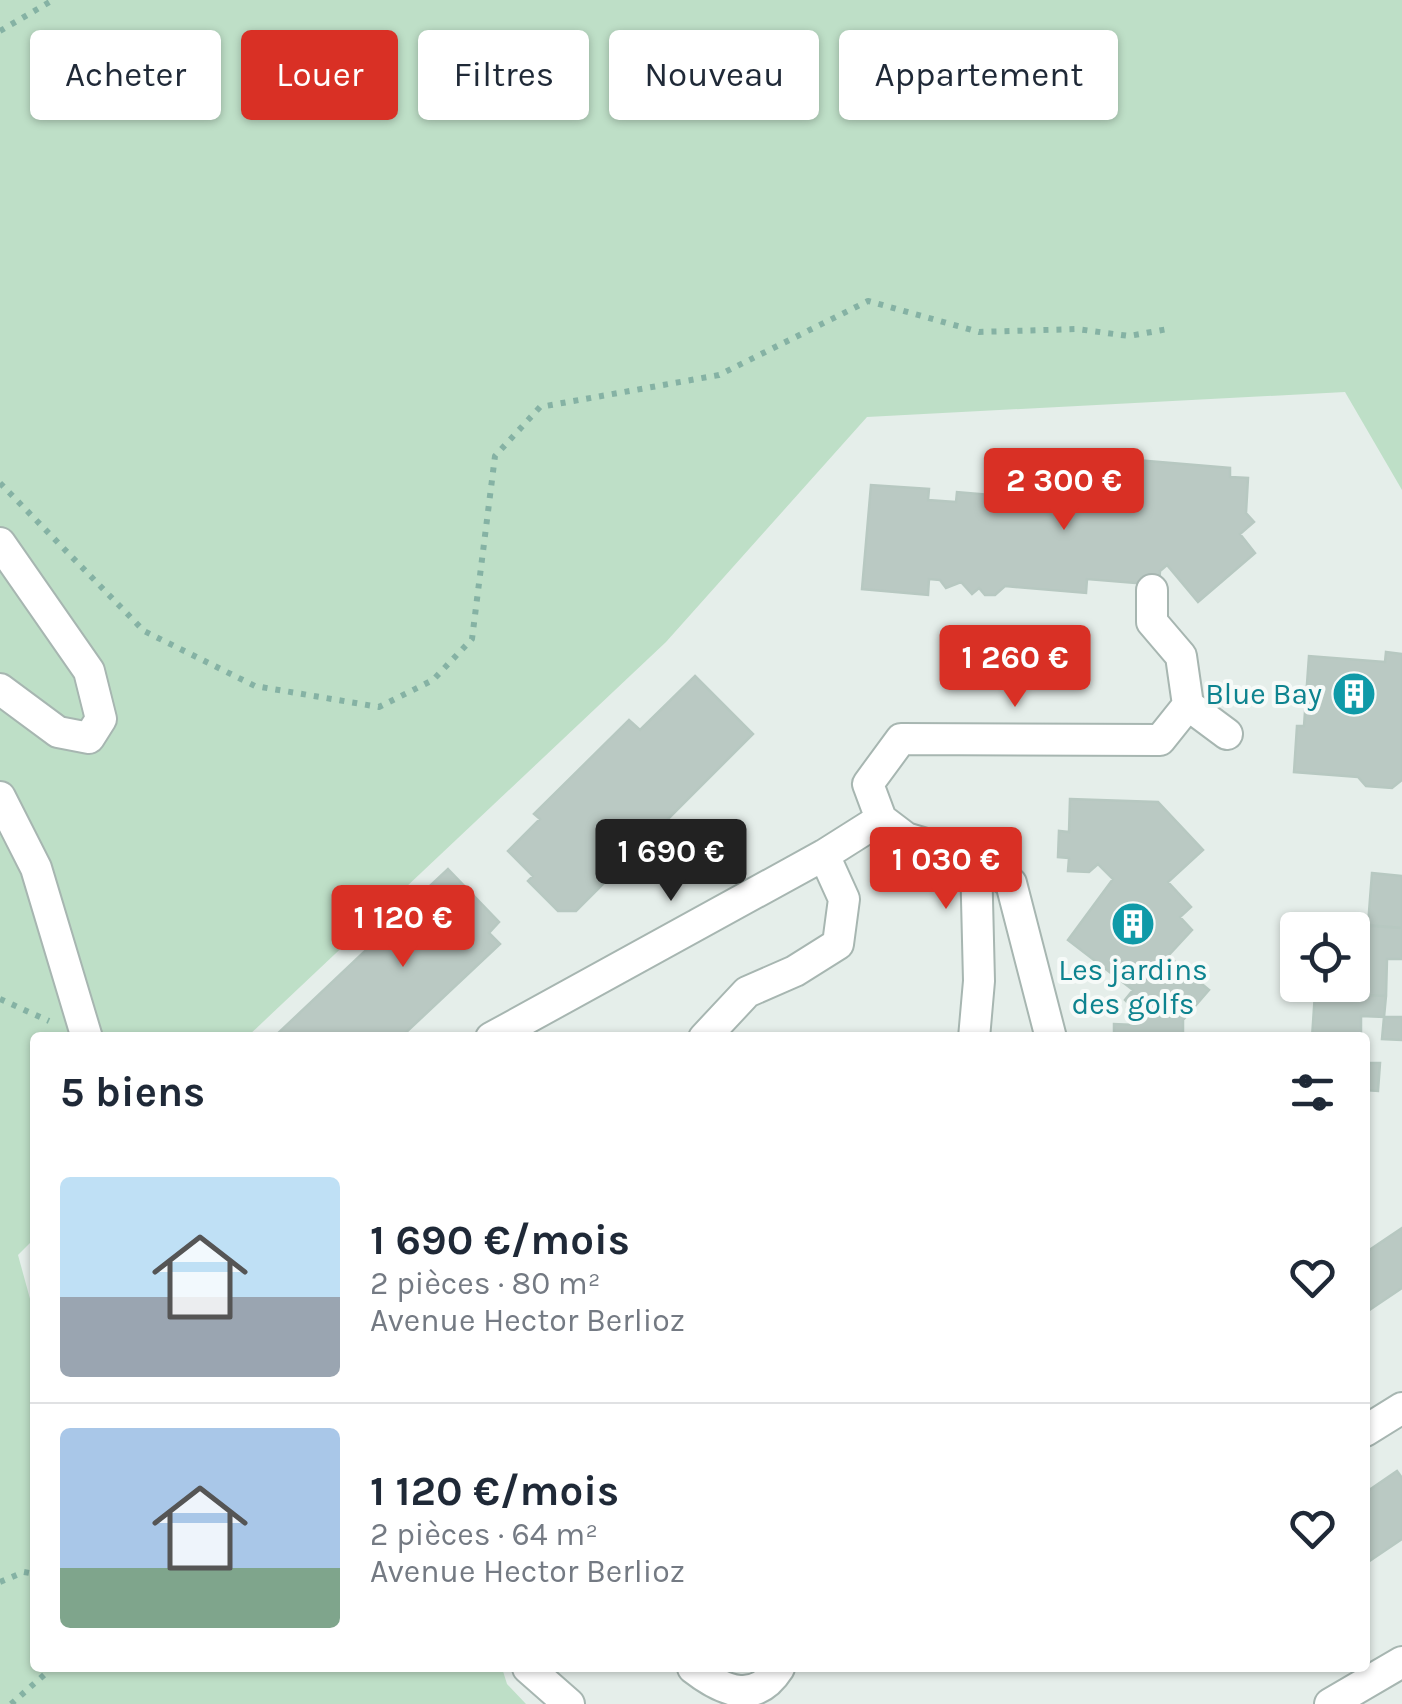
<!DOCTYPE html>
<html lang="fr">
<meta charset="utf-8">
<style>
:root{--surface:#fff;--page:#f2f2f3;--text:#1f2937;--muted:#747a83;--line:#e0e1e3;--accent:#d93025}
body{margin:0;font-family:Karla,sans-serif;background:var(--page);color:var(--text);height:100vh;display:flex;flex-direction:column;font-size:38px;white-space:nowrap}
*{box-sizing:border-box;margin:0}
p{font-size:32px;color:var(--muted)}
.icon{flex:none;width:55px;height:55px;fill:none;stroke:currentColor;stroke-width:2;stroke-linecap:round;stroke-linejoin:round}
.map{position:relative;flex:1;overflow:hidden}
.drawer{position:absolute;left:30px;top:1032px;width:1340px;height:640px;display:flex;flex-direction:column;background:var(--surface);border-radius:10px;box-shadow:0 2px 8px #0004}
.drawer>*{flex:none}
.guide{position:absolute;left:30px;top:30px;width:1342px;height:90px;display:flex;gap:20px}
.tools{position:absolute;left:1280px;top:912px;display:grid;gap:20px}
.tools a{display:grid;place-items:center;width:90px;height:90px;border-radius:10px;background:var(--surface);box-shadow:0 2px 8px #0004;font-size:50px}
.price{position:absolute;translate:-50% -85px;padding:0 22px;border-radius:10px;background:var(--accent);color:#fff;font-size:32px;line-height:65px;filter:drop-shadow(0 2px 5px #0008)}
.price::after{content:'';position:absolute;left:50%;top:60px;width:30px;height:22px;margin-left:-15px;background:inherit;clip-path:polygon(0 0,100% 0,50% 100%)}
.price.current{background:#222;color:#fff}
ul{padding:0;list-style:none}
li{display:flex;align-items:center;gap:30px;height:250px;padding:0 30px}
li+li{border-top:2px solid var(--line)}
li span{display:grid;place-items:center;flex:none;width:280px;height:200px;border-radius:10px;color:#555}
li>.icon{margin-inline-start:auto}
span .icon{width:120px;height:120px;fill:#fffc;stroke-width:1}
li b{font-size:42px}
h2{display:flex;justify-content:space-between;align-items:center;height:120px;padding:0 30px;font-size:42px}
.chip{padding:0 35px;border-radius:10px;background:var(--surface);box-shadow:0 2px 8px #0004;font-size:35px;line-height:90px}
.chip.current{background:var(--accent);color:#fff}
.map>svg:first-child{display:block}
.green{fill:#bedfc7}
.building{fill:#bac9c3;stroke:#b7c8c1;stroke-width:2.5}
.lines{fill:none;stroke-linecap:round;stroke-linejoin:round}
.minor-casing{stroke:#a7b6b1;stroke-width:34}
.path{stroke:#85b2a4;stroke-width:6;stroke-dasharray:5 8;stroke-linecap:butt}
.minor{stroke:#fff;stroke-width:30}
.labels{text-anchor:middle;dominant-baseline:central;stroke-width:8;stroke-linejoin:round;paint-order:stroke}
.culture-label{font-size:30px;fill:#0d838f;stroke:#f6faf8;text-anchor:end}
</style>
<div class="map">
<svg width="1402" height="1704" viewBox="0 0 1402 1704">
<rect width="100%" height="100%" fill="#e5eeea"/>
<path class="green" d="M 0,0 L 1402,0 L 1402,490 L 1345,392 L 867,417 L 666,642 L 247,1037 L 35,1038 L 35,1238 L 18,1255 L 35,1317 L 35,1668 L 502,1668 L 507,1684 L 526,1704 L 0,1704 Z"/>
<path class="building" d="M 1136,460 L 1230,468 L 1230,477 L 1248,478 L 1246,513 L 1254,522 L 1240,534 L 1255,553 L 1198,602 L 1167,565 L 1160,571 L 1159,585 L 1087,579 L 1086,593 L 1005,586 L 995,595 L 985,595 L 979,588 L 972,594 L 961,582 L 946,588 L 940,580 L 929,579 L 928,595 L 862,589 L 871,485 L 929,489 L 928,500 L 956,502 L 957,492 L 1003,496 L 1003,488 L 1079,495 L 1082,464 L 1135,468 Z
M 1386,652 L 1402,654 L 1402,780 L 1392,788 L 1366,786 L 1358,777 L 1294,772 L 1297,726 L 1304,726 L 1309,656 L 1385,662 Z
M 695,676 L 753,734 L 576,911 L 558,911 L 528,881 L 533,876 L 508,851 L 540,819 L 534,814 L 629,720 L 640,730 Z
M 1070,799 L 1158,802 L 1203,850 L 1168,882 L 1191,907 L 1180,917 L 1192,930 L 1168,956 L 1209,990 L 1183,1020 L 1183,1038 L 1114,1038 L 1114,1024 L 1136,1025 L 1137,1012 L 1125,1000 L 1133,990 L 1068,940 L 1113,879 L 1098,864 L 1089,872 L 1068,871 L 1069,858 L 1058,857 L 1059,831 L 1069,832 Z
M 448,869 L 499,922 L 489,933 L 500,944 L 400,1038 L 273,1038 L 401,917 L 412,928 L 430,912 L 417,898 Z
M 1372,873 L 1402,876 L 1402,928 L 1368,925 Z
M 1341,924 L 1402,928 L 1402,959 L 1387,959 L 1386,996 L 1338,994 L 1338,985 L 1352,985 L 1352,930 L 1341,930 Z
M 1315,993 L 1386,996 L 1384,1017 L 1361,1016 L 1361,1038 L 1312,1038 Z
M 1384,1017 L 1402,1017 L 1402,1040 L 1382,1039 Z
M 1365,1063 L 1380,1063 L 1378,1091 L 1365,1090 Z
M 1402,1228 L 1402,1288 L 1365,1313 L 1365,1253 Z
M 1397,1471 L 1402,1478 L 1402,1539 L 1368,1562 L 1365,1493 Z"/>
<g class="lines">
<defs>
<path id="minor" d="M 0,543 L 89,671 L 101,719 L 89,738 L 58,732 L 0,689
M 1188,705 L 1227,734
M 0,797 L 36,868 L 87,1038
M 881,819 L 868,784 L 901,739 L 1160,740 L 1188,705 L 1181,656 L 1152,622 L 1152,590
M 881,819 L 906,838 L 976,859 L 979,981 L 974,1038
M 976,859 L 1011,883 L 1051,1038
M 491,1038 L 824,855 L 881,819
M 704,1038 L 747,992 L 795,971 L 838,944 L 844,899 L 824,855
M 1365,1431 L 1402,1408
M 528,1668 L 569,1704
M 693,1668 C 725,1693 756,1704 779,1668
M 1330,1704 L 1402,1662"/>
</defs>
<use href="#minor" class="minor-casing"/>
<path class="path" d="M 0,31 L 53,0
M 0,483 L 144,631 L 255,686 L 379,707 L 433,680 L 472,639 L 495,456 L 540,407 L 719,375 L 868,301 L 979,332 L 1077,329 L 1129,336 L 1168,329
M 0,999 L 49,1021
M 0,1582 L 24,1572 L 35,1574
M 11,1704 L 52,1668"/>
<use href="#minor" class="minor"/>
</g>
<defs>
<symbol id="building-disc" viewBox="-11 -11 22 22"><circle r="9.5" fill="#0f9aa8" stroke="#f6faf8"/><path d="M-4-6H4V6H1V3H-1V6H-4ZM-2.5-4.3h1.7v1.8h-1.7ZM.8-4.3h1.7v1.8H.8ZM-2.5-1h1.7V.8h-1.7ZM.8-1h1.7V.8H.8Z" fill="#fff"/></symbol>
</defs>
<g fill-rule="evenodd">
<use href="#building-disc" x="1329" y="669" width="50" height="50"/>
<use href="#building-disc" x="1108" y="899" width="50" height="50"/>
</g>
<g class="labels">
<g class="culture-label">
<text x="1322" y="694">Blue Bay</text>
<text x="1133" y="970" text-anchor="middle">Les jardins<tspan x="1133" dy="34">des golfs</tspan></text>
</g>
</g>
</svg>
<div class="tools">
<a><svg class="icon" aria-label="locate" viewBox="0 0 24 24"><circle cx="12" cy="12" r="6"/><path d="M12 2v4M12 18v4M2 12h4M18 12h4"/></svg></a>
</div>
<b class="price" style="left:1064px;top:533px">2 300 €</b>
<b class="price" style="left:1015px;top:710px">1 260 €</b>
<b class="price current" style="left:671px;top:904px">1 690 €</b>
<b class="price" style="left:946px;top:912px">1 030 €</b>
<b class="price" style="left:403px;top:970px">1 120 €</b>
<div class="guide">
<a class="chip">Acheter</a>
<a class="chip current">Louer</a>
<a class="chip">Filtres</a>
<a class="chip">Nouveau</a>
<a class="chip">Appartement</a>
</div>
<section class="drawer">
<h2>5 biens<svg class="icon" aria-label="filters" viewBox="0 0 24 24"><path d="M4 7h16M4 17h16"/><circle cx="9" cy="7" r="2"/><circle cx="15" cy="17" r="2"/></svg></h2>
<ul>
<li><span style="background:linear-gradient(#bfe0f5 60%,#9aa5b1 0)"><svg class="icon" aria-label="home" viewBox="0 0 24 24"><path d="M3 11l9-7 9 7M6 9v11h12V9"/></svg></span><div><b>1 690 €/mois</b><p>2 pièces · 80 m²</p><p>Avenue Hector Berlioz</p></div><svg class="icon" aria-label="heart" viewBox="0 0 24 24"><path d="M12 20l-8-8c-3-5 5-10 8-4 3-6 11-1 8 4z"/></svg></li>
<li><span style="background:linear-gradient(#a9c7e8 70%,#7fa58c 0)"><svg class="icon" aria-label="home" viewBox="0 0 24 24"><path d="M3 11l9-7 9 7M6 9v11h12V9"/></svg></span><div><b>1 120 €/mois</b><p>2 pièces · 64 m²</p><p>Avenue Hector Berlioz</p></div><svg class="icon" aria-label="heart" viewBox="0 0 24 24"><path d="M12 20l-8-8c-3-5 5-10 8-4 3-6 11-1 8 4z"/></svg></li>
</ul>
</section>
</div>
